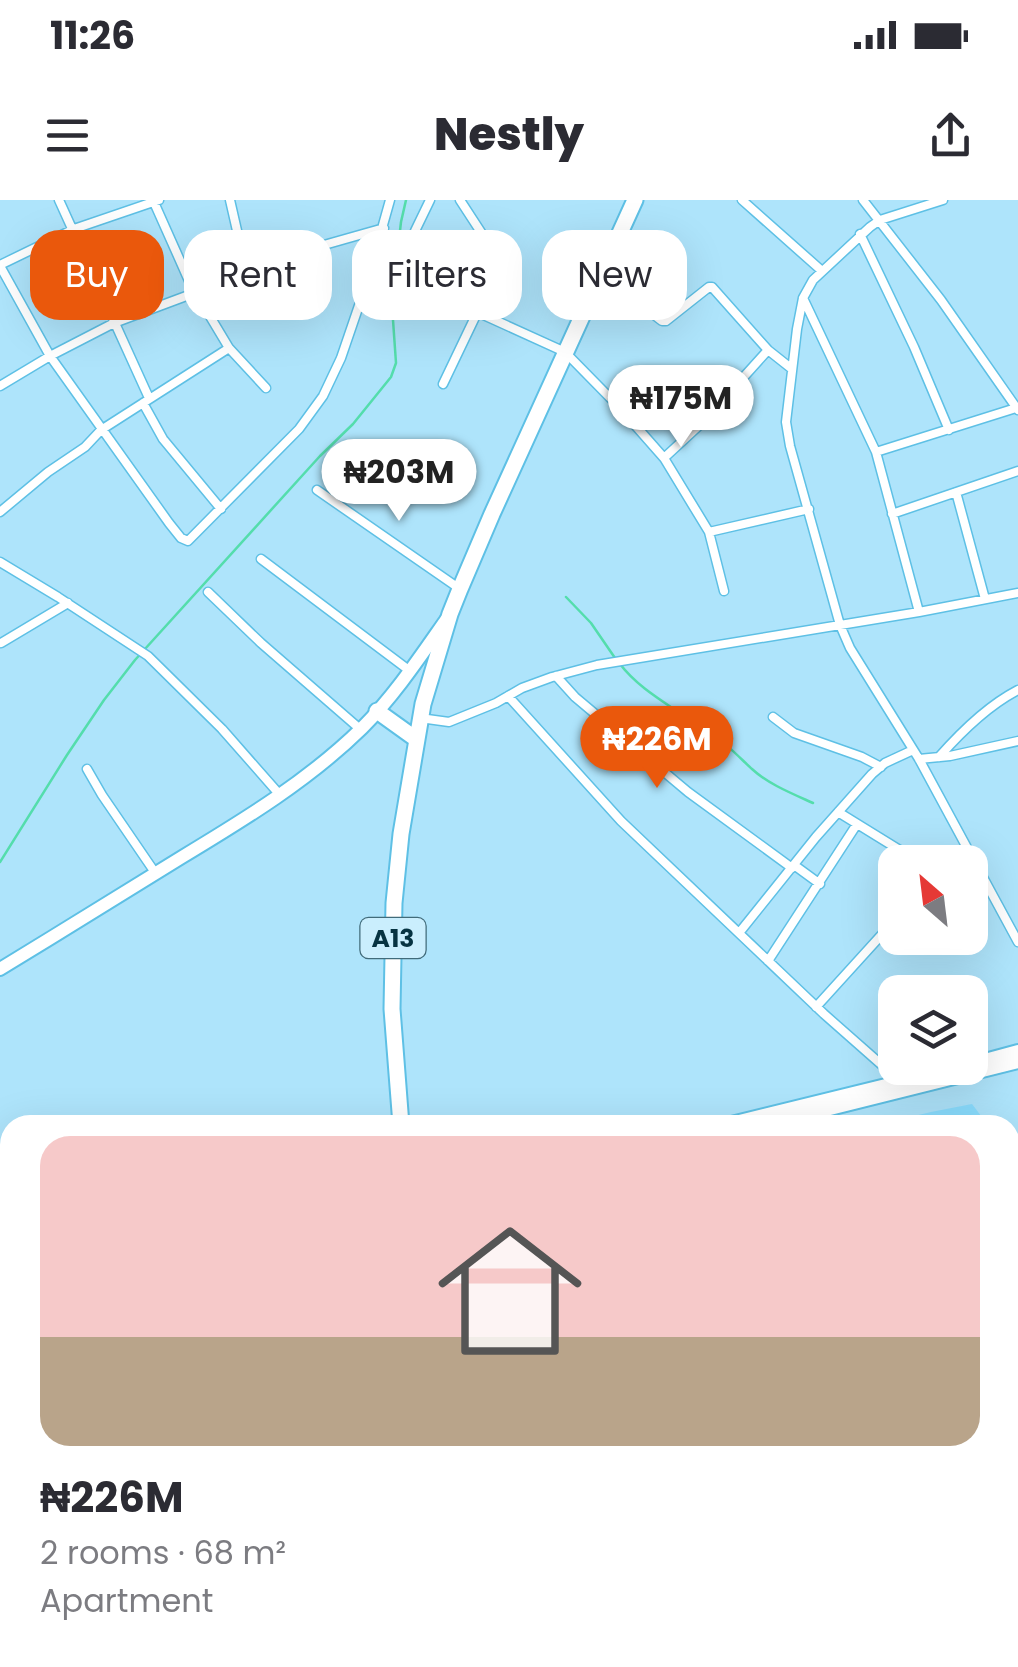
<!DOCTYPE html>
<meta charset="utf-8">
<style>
:root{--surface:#fff;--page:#f7f7f7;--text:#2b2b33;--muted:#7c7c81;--accent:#ea580c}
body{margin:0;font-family:Poppins,sans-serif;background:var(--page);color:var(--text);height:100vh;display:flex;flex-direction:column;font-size:38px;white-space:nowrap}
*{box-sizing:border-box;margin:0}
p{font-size:32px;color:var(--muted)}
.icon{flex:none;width:55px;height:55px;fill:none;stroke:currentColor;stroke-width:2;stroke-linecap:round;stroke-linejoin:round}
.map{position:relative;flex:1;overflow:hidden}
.side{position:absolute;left:0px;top:915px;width:1020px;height:552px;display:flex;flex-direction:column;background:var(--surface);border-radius:30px 30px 0 0;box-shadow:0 10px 40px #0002}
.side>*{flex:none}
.top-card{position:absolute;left:30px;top:30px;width:960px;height:90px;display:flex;gap:20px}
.needle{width:65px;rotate:332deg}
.tools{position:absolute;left:878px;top:645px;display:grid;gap:20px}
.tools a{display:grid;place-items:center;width:110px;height:110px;border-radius:20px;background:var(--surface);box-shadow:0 10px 40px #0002;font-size:50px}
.price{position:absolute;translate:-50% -85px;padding:0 22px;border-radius:35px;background:#fff;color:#222;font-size:32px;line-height:65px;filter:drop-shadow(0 2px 5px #0008)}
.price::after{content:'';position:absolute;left:50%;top:60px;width:30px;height:22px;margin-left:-15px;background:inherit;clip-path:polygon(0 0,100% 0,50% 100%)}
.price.on{background:var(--accent);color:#fff}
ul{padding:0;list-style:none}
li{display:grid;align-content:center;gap:20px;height:530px;padding:0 40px}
li span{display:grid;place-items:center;height:310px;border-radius:30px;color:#555}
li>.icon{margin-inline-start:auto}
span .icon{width:180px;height:180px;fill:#fffc;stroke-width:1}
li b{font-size:42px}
.pill{padding:0 35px;border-radius:30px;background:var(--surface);box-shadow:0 10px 40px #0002;font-size:35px;line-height:90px}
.pill.on{background:var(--accent);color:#fff}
.status{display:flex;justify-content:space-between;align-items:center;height:70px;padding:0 50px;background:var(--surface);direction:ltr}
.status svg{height:28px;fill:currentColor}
header{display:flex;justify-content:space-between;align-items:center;height:130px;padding:0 40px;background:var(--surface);font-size:45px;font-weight:800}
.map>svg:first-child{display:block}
.built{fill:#8addfe}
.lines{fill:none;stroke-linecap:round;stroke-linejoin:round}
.stream{stroke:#54ddac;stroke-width:2.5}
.street-casing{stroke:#5ec0e5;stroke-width:11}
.secondary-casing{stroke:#5ec0e5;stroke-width:15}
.primary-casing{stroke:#5ec0e5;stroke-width:16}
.highway-casing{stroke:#5ec0e5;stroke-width:19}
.street{stroke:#fff;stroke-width:8}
.secondary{stroke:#fff;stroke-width:11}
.primary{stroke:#fff;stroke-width:12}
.highway{stroke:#fff;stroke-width:15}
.labels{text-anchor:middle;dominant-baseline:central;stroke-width:8;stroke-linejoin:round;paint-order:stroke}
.shield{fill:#caeefd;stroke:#416b7a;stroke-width:2.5}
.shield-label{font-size:25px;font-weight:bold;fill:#063342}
</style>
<div class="status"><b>11:26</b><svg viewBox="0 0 49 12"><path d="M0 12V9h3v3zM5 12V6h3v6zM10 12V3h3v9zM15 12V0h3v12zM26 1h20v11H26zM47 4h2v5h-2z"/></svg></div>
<header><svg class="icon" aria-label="menu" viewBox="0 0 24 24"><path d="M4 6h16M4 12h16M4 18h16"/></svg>Nestly<svg class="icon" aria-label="share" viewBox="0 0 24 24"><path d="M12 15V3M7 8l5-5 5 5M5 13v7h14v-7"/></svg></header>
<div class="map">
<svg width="1018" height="1467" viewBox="0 0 1018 1467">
<rect width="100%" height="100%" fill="#aee4fb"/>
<path class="built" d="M 972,904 L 988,925 L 877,925 L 931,912 Z
M 1010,953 L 1018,964 L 1018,1467 L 522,1467 L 518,1458 L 1010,1458 Z"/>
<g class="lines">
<path class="stream" d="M 566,397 L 591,423 L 615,458
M 620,464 C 639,489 668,504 693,522 C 697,525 700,530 704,533 C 710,538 711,534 718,539 C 726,543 745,563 752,569 C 768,584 793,594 813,603
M 0,662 L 67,555 L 104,500 L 135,460 L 320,256 L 353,224 L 391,177 L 396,163 L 393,120 L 397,88 L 396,66 L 401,22 L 406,0"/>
<defs>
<path id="street" d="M 59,0 L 149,198
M 153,0 L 190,83 L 229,148 L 266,188
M 230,0 L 238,35 L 250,66
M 742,0 L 822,71
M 863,0 L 941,100 L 1018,210
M 943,0 L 880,20 L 870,27 L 813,80 L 803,98 L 797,129 L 786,222 L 790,246 L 840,425 L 850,448 L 919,559 L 1018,742
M 415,31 L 430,0
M 860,34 L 914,147 L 949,230
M 0,65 L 74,29 L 159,0
M 0,66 L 50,156 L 169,323 L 181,338 L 188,341 L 299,229 L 323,196 L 341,158 L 367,82 L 390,0
M 601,74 L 662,121 L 666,121 L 709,87 L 712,87 L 768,150 L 792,169
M 422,87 L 565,152 L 620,208 L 664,258 L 709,332 L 724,391
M 803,98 L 876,252 L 919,412
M 456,104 L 488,43 L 460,0
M 443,184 L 477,113
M 0,186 L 50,156 L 114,123 L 197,92 L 250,66 L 384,28
M 143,203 L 163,239 L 221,309
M 876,252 L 1016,208
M 664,258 L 704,221 L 768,150
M 317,290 L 460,389
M 956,292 L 985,399
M 0,312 L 48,272 L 85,247 L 101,230 L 229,148
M 892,314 L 1018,271
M 709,332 L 809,309
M 261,359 L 410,471
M 0,362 L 58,397 L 148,456 L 222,529 L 280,595
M 208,392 L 261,443 L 360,529
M 1,443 L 68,403
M 556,476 L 575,497 L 688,592 L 792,668
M 508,496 L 621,621 L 824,814 L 900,881
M 773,517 L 794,533 L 862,557 L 881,567
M 420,518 L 449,522 L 496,503 L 522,488 L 552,477 L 597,465 L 919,412 L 1018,393
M 939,557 C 961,532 989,505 1018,490
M 919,559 L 950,556 L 1018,541
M 87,569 L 102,595 L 156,674
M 838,612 L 919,662
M 958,662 L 971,654
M 794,665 L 820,684
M 739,733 L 816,637 L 872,574 L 885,563 L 913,550
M 768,761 L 857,624
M 816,807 L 895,720
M 0,1117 L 10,1136
M 0,1209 L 10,1204
M 0,1271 L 10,1292
M 0,1302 L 10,1297
M 0,1360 L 10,1380
M 46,1458 L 50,1467
M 190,1458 L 195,1467
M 100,1467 L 119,1458"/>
<path id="secondary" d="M 0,1116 L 10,1110"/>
<path id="primary" d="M 0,769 C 61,732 122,694 182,657 C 245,619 309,580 362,528 C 394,496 420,457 446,420
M 970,864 L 1018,851
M 723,925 L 955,868
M 766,925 L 1018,862
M 0,1015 L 10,1021
M 0,1028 L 10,1033"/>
<path id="highway" d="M 377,511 L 416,539
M 401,925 L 392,809 L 394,703 L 401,634 L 423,504 L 450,414 L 460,389 L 492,314 L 635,0
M 488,1458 L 492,1467"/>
</defs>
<use href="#street" class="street-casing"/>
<use href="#secondary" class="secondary-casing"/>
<use href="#primary" class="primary-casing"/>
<use href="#highway" class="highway-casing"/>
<use href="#street" class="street"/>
<use href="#secondary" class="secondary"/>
<use href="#primary" class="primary"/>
<use href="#highway" class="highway"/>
</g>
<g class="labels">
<rect class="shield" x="360.5" y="718" width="65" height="40" rx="8"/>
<g class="shield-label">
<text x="393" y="738">A13</text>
</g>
</g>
</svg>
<div class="tools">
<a><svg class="needle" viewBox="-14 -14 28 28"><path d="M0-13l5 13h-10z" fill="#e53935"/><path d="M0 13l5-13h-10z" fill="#7c7c81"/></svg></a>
<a><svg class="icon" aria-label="layers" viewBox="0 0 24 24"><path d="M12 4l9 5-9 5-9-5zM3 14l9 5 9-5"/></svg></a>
</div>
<b class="price" style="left:681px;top:250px">₦175M</b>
<b class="price" style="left:399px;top:324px">₦203M</b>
<b class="price on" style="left:657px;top:591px">₦226M</b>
<div class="top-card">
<a class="pill on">Buy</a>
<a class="pill">Rent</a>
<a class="pill">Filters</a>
<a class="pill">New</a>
</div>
<section class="side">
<ul>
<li><span style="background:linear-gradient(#f6c9c9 65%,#b9a48a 0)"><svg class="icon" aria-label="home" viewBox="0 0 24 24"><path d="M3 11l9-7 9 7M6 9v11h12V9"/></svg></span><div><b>₦226M</b><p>2 rooms · 68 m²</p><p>Apartment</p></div></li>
</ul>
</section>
</div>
